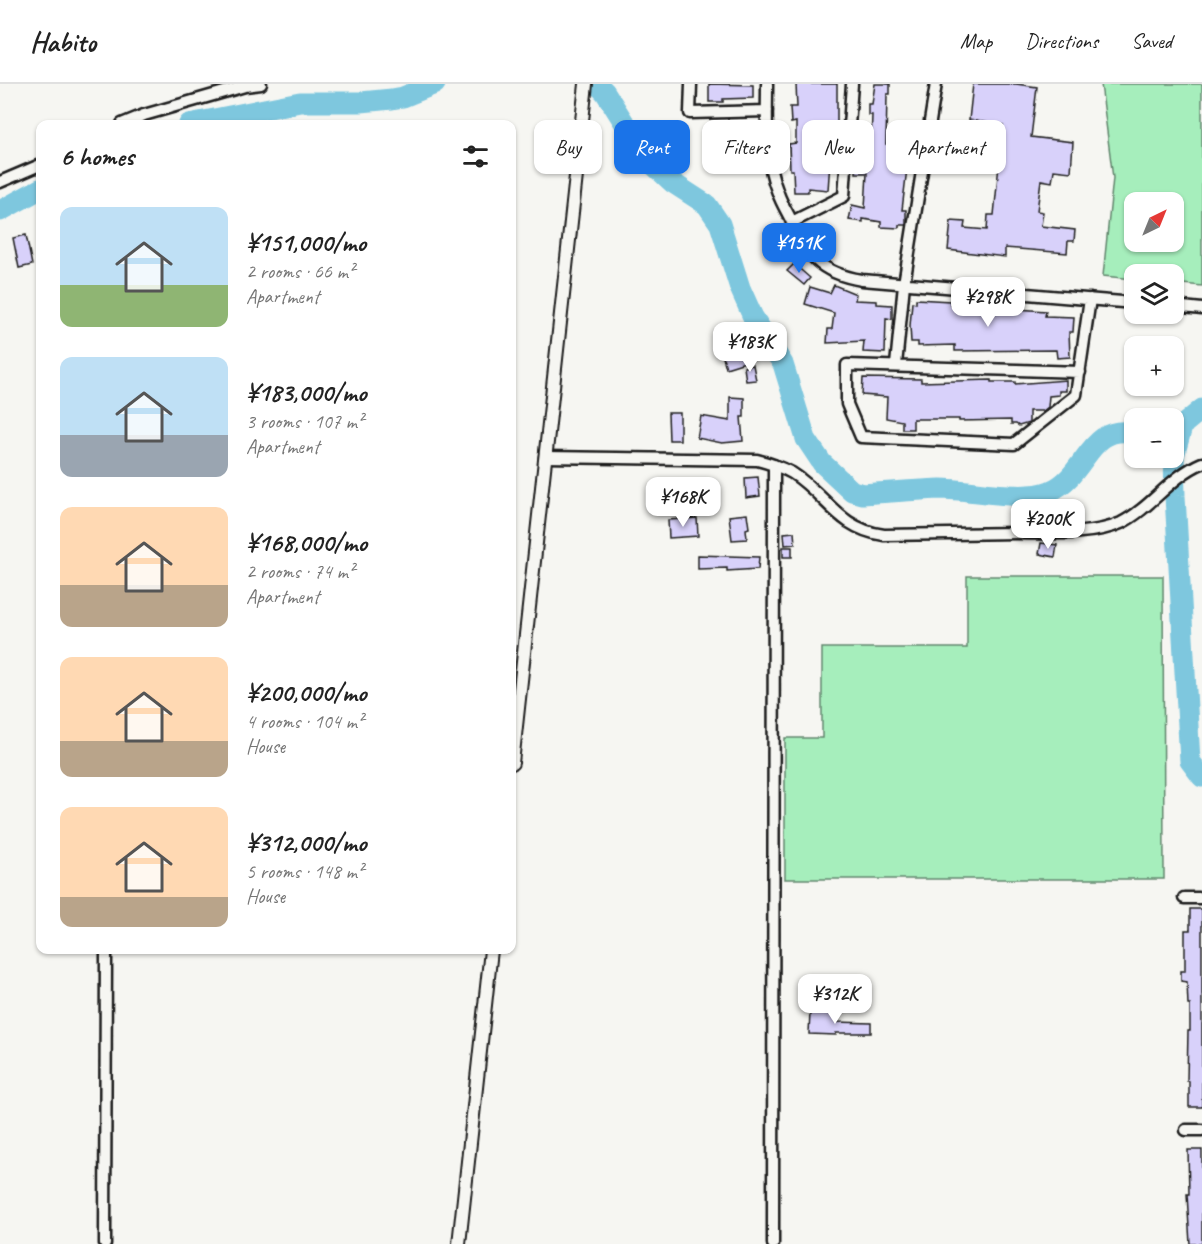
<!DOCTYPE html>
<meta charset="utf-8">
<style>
:root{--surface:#fff;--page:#f6f6f6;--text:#222;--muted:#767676;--line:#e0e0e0;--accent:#1a73e8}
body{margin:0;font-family:Caveat,sans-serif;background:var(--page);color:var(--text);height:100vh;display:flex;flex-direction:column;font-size:22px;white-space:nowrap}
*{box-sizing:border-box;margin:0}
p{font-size:20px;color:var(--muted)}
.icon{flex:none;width:33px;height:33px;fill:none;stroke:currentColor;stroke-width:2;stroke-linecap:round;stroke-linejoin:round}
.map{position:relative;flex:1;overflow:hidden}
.details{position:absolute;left:36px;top:36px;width:480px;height:834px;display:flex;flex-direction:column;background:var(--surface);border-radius:12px;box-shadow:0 2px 4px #0004}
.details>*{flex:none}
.guide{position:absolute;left:534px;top:36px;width:570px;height:54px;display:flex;gap:12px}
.needle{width:39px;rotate:43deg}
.buttons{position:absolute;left:1124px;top:108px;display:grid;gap:12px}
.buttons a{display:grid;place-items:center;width:60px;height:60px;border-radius:12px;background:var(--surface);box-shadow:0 2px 4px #0004;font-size:30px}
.price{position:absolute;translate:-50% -51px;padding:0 14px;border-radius:12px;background:#fff;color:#222;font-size:20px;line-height:39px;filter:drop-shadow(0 2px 3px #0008)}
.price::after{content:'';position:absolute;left:50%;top:36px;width:18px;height:14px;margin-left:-9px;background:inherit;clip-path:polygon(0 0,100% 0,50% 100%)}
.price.on{background:var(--accent);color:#fff}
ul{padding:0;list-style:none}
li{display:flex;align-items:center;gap:18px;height:150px;padding:0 24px}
li span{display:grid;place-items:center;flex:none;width:168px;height:120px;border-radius:12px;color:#555}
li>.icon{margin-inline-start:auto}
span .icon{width:72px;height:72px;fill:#fffc;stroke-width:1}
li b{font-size:26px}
h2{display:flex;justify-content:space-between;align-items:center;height:72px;padding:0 24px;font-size:26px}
.pill{padding:0 21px;border-radius:12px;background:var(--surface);box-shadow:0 2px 4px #0004;font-size:21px;line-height:54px}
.pill.on{background:var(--accent);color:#fff}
header{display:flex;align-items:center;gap:36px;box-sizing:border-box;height:84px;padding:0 30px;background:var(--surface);border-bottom:2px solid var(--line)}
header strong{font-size:28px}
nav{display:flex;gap:33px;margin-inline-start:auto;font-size:21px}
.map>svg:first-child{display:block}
.green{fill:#a6eebc;stroke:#61856c;stroke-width:1.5;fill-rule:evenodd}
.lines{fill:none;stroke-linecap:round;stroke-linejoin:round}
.river{stroke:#7ec7de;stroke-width:21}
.building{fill:#d8d1fa;stroke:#1c1c1c;stroke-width:1.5}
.minor-casing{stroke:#1c1c1c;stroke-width:15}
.tertiary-casing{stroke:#1c1c1c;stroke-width:16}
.minor{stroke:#f6f6f2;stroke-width:10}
.tertiary{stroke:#f6f6f2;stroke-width:12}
</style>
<header>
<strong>Habito</strong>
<nav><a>Map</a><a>Directions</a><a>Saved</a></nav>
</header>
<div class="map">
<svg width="1202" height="1160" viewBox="0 0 1202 1160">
<rect width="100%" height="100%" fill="#f6f6f2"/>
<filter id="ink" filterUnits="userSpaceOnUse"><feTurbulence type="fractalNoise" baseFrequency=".0167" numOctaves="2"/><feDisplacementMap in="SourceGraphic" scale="12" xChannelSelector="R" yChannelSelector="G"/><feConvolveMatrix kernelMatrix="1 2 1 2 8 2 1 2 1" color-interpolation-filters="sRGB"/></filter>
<g filter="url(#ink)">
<path class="green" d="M 1101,0 L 1202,0 L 1202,202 L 1173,199 L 1173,190 L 1134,190 L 1134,195 L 1103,192 L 1113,94 ZM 1134,118 L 1173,118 L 1173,158 L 1134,158 Z
M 967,492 L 1163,492 L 1164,795 L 785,795 L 785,654 L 822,654 L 822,564 L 967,564 Z"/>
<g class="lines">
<path class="river" d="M 597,0 L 605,8 L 647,75 L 673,99 L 707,121 L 720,140 L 740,204 L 753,233 L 783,280 L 806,355 L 822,379 L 852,407 L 863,410 C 889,408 915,406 941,405 C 970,405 1024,418 1050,407 C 1087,392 1088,339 1134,349
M 189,40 L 300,18 L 361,18 L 392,15 L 403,13 L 435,0
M 0,127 L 40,105
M 1182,343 L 1174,372 L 1175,412 L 1190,677 L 1202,693
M 1173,349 L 1202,325"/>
</g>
<path class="building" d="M 709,0 L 753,1 L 753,14 L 723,15 L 723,18 L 709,18 Z
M 796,0 L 837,0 L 837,40 L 830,40 L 829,68 L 831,68 L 831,78 L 830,78 L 828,106 L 808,104 L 808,108 L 794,108 L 793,86 L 790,86 L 789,60 L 796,59 L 796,38 L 791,39 L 790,23 L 797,23 Z
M 875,0 L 890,0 L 890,10 L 887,10 L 886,60 L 912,64 L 910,76 L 908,76 L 902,126 L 906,126 L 906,141 L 899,141 L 899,144 L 881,143 L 881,138 L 863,135 L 863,138 L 849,136 L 852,121 L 865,124 L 867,89 L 856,89 L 856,79 L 866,79 L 866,59 L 871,59 L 872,31 L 868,31 L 868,20 L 872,20 Z
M 973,0 L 1016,0 L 1037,3 L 1031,53 L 1073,58 L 1071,88 L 1054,86 L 1052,98 L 1041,96 L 1037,127 L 1043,128 L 1041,142 L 1075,146 L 1074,157 L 1068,157 L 1067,169 L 1005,164 L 1005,173 L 948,166 L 951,137 L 965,138 L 964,144 L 987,146 L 988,131 L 994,131 L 1003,41 L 969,36 Z
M 739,43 L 755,43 L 756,72 L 741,72 L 740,61 L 721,57 L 721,54 L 739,53 Z
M 26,151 L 32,181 L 19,184 L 13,154 Z
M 787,162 L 793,170 L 784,176 L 778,169 Z
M 794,180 L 810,194 L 804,201 L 787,187 Z
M 834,201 L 856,210 L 855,216 L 877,217 L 877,220 L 892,221 L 892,235 L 886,234 L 885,269 L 863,268 L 864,257 L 827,259 L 828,245 L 832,245 L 834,229 L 805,220 L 810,203 L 830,209 Z
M 916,215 L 950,217 L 950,220 L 970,221 L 970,217 L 1003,220 L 1002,224 L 1046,227 L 1045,232 L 1074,233 L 1073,248 L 1069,248 L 1070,273 L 1057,274 L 1056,266 L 955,267 L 955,261 L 918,262 L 918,258 L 911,258 L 910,242 L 912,218 L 916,219 Z
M 734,262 L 735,264 L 740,262 L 745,278 L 726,284 L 721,266 Z
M 753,281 L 756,296 L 746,297 L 744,283 Z
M 863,294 L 921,295 L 921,298 L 991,296 L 991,298 L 1015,298 L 1015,300 L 1066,296 L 1066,307 L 1059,307 L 1059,311 L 1049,312 L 1048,323 L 1043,327 L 1029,327 L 1029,339 L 1019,342 L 1016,340 L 1011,340 L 1011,336 L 959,337 L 959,335 L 913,335 L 913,345 L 902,345 L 902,337 L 886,334 L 887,313 L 862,311 Z
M 730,313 L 744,314 L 744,333 L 741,333 L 743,357 L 722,359 L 697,354 L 701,332 L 730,337 Z
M 668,329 L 680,329 L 680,356 L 669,356 Z
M 758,393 L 760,412 L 746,414 L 745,394 Z
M 747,430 L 749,444 L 746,445 L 747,455 L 732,456 L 729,432 Z
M 697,434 L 698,452 L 669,454 L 668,436 Z
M 794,448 L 795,460 L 785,461 L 784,449 Z
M 1041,459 L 1057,461 L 1055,473 L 1039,470 Z
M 783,463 L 792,463 L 792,473 L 783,473 Z
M 698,471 L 759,473 L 758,485 L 727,487 L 727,484 L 698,485 Z
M 1190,825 L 1202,825 L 1202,1023 L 1189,1023 L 1189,997 L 1187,997 L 1188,947 L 1190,947 L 1190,921 L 1188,921 L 1187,898 L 1181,897 L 1181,887 L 1185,887 L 1185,846 L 1190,846 Z
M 810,928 L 837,929 L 836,938 L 871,939 L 871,949 L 836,949 L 836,951 L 809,950 Z
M 1188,1066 L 1202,1066 L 1202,1160 L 1190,1160 L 1187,1110 L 1189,1110 Z"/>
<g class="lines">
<defs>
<path id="minor" d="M 691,0 L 690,29 L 767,27
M 767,0 C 767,36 764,75 778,109 C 781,118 786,126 790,134 C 808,172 819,189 862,196 L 1134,219
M 122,40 L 144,31 L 245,2 L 261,0
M 0,98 L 40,81
M 792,138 L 844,112 L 852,0
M 1173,222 L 1202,225
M 896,281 L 904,200 L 936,0
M 1080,288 L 847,281 L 847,320 L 861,353 L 1014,360 L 1076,311 L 1090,215
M 545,373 L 757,376 C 769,379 781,383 792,389 C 827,411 838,445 884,451 C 928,450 973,450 1017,449 C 1048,449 1093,452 1121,439 C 1151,424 1171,392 1202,379
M 1184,814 L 1202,814
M 1186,1046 L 1202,1046
M 105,1160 L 106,866
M 773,1160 L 774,381"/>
<path id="tertiary" d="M 512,679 L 586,0
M 459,1160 L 491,866"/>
</defs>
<use href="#minor" class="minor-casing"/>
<use href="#tertiary" class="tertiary-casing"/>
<use href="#minor" class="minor"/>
<use href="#tertiary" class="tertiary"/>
</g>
</g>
</svg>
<div class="buttons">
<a><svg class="needle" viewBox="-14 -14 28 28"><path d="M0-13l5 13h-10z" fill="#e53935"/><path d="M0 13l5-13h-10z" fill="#767676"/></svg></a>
<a><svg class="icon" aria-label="layers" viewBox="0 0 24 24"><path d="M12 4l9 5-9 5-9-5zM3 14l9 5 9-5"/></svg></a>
<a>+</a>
<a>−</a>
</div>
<b class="price on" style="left:799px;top:190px">¥151K</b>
<b class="price" style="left:988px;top:244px">¥298K</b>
<b class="price" style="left:750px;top:289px">¥183K</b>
<b class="price" style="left:683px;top:444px">¥168K</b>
<b class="price" style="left:1048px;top:466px">¥200K</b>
<b class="price" style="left:835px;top:941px">¥312K</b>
<div class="guide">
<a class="pill">Buy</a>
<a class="pill on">Rent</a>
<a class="pill">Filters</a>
<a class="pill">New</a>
<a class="pill">Apartment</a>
</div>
<section class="details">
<h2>6 homes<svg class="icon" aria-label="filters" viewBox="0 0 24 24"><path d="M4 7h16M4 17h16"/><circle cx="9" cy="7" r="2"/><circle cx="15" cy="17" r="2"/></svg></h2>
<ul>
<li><span style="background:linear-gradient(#bfe0f5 65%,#8fb573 0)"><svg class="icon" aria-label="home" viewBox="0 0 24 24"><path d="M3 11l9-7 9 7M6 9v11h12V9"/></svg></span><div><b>¥151,000/mo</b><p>2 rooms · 66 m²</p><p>Apartment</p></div></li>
<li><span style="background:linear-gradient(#bfe0f5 65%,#9aa5b1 0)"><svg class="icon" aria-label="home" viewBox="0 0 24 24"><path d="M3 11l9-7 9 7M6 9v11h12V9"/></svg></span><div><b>¥183,000/mo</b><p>3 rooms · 107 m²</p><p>Apartment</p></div></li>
<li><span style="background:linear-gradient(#ffd9b3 65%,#b9a48a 0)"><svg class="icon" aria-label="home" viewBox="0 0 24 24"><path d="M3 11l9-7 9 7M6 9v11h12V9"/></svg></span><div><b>¥168,000/mo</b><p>2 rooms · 74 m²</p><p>Apartment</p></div></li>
<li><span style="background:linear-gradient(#ffd9b3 70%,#b9a48a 0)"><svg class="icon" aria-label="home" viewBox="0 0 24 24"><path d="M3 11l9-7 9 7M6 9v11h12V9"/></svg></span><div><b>¥200,000/mo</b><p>4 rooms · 104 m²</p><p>House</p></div></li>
<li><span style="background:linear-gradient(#ffd9b3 75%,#b9a48a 0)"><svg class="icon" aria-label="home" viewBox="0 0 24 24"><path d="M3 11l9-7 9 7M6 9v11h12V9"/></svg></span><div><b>¥312,000/mo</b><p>5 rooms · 148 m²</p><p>House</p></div></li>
</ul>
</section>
</div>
